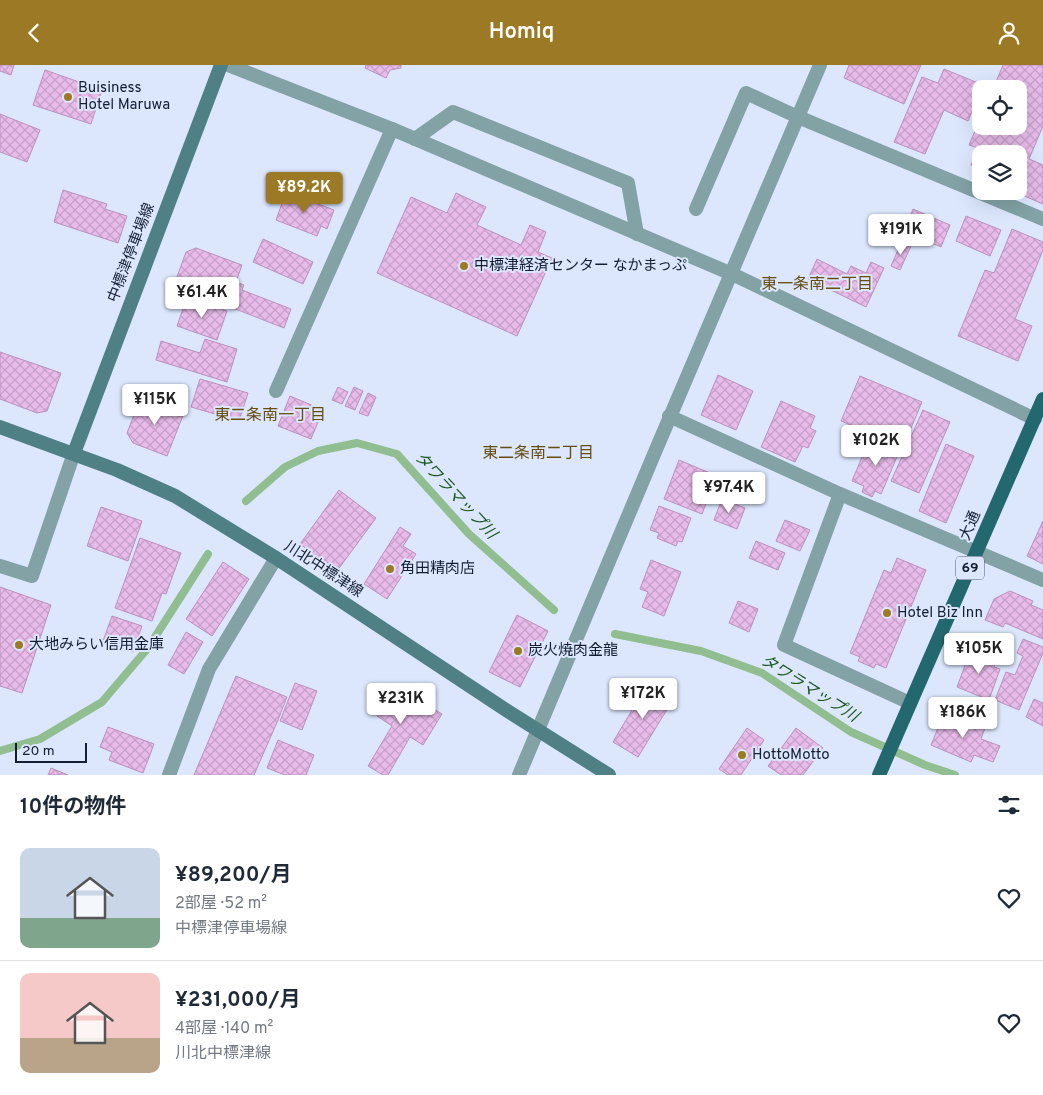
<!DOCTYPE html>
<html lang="ja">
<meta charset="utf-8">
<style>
:root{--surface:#fff;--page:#f2f2f3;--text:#1f2937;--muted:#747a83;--line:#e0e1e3;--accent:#9c7924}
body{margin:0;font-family:Overpass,"Noto Sans JP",sans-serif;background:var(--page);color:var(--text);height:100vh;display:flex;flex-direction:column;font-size:19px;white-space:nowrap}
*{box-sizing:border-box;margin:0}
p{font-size:16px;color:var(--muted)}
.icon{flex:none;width:28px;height:28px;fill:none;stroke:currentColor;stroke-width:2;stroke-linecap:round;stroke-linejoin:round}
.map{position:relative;height:710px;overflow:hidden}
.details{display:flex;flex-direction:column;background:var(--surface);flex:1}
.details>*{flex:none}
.buttons{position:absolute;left:972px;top:15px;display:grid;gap:10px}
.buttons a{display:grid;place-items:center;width:55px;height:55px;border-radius:10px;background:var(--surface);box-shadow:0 5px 20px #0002;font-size:25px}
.scale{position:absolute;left:15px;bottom:12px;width:72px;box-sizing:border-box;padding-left:5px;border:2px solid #141d31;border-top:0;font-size:14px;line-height:18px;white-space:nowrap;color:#141d31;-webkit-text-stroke:4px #dce7fe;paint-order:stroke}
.price{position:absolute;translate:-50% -42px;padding:0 11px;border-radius:5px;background:#fff;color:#222;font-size:16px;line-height:32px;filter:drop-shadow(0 1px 2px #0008)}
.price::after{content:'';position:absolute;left:50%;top:30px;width:15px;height:11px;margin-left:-8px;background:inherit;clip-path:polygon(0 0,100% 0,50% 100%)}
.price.active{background:var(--accent);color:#fff}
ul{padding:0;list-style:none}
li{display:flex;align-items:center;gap:15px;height:125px;padding:0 20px}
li+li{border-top:1px solid var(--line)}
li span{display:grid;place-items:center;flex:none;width:140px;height:100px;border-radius:10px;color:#555}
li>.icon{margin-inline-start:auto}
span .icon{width:60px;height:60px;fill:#fffc;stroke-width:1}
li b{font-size:21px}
h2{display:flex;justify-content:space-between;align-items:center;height:60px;padding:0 20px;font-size:21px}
header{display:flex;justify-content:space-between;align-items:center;height:65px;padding:0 20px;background:var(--accent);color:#fff;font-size:22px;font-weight:600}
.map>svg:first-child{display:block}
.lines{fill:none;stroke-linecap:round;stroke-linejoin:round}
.stream{stroke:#91be91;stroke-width:8}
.building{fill:url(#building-cross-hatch);stroke:#bc90be}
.service{stroke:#82a2a6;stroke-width:14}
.minor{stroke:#82a2a6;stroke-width:14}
.tertiary{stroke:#82a2a6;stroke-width:14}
.secondary{stroke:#4e8086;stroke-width:14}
.primary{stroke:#23686f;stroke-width:14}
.poi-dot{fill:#9c7924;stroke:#dce7fe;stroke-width:2}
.labels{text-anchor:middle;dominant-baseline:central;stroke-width:4;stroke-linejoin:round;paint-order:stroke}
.shield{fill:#dce7fe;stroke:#505a6e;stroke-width:1}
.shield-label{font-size:14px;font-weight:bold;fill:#141d31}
.poi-label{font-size:15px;fill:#141d31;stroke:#dce7fe;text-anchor:start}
.street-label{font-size:15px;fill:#141d31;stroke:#dce7fe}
.neighbourhood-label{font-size:16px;fill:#664e13;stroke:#dce7fe}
.water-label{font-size:16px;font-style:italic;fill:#19591f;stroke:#dce7fe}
</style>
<header><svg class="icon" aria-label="back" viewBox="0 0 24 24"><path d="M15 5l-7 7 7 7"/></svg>Homiq<svg class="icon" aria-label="person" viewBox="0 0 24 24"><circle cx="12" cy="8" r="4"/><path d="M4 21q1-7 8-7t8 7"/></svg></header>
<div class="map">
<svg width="1043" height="710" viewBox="0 0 1043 710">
<defs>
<pattern id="building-cross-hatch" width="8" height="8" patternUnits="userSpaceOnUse" patternTransform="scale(1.25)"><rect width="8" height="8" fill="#e8bbea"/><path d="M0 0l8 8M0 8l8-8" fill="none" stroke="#c6a0c9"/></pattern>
</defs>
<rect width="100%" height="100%" fill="#dce7fe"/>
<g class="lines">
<path class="stream" d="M 246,436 L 285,402 L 318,386 L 357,378 L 397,389 L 469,469 L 554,545
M 615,569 L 701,586 L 762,608 L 851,667 L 925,700 L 955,710
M 0,686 L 40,674 L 102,637 L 148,583 L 208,489"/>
</g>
<path class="building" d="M 0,0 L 14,0 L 11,10 L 0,6 Z
M 366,0 L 401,0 L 401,3 L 390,5 L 386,13 L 365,3 Z
M 849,0 L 921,0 L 904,39 L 844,13 Z
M 1003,0 L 1043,0 L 1043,61 L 1029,94 L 1043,100 L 1043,139 L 1013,126 L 1019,126 L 1019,89 L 981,89 L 981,104 L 971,100 L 978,83 L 969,80 L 981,52 L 981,61 L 1019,61 L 1019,24 L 993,24 Z
M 944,4 L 983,20 L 968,56 L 944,45 L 925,89 L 894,77 L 922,12 L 938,18 Z
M 45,5 L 102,25 L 91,59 L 33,40 Z
M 0,49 L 40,65 L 27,97 L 0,87 Z
M 63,125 L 107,139 L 105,144 L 127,151 L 118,178 L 54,157 Z
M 286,127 L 334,145 L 327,164 L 321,161 L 317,171 L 276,155 Z
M 456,128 L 486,142 L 477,160 L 521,180 L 530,160 L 546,167 L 538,187 L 552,193 L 517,271 L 377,208 L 411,132 L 447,148 Z
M 913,144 L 950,160 L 941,182 L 904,166 Z
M 966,151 L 1001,165 L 990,191 L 956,176 Z
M 1012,164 L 1043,177 L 1043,185 L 1015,254 L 1032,261 L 1018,296 L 958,271 L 985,205 L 994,208 Z
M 263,174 L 313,197 L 303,219 L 253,197 Z
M 902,176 L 911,181 L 900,205 L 891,201 Z
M 196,183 L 242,200 L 236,217 L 244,220 L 242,225 L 291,244 L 284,263 L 174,220 L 186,187 Z
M 817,194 L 847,209 L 851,201 L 866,208 L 871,197 L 884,203 L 866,242 L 808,214 Z
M 187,232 L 227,246 L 217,275 L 177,261 Z
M 205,274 L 237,284 L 227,317 L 156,295 L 161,276 L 200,288 Z
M 0,287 L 61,308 L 47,346 L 37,348 L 0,334 Z
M 718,310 L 753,326 L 736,365 L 701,350 Z
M 860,311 L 922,337 L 903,382 L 841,356 Z
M 200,314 L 248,328 L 239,356 L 191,342 Z
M 338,322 L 348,327 L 342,339 L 332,335 Z
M 354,322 L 363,326 L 355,345 L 345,341 Z
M 368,328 L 376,332 L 368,351 L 359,348 Z
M 290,331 L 323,345 L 311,374 L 278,361 Z
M 141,332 L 184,348 L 167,391 L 133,378 L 127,368 Z
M 781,336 L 815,351 L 810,363 L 816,366 L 808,383 L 803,381 L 795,397 L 761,382 Z
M 923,345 L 950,357 L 919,428 L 891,416 Z
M 870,373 L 900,385 L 881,429 L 875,426 L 872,432 L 862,427 L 864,421 L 852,416 Z
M 946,379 L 974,391 L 946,458 L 919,446 Z
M 679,395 L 717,411 L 702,449 L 664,434 Z
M 339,425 L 376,453 L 337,506 L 300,479 Z
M 722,434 L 745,443 L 737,464 L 714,455 Z
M 659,441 L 691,453 L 682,477 L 678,476 L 676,481 L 657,473 L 659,468 L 650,465 Z
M 101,442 L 142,456 L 128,496 L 87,481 Z
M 785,455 L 810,465 L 800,486 L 776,476 Z
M 1043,456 L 1043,499 L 1027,491 Z
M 400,462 L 411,469 L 403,481 L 416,489 L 387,534 L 364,519 Z
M 140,473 L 181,488 L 166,529 L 162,528 L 152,556 L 115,543 Z
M 756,476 L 785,488 L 778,505 L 749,493 Z
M 897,493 L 926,505 L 886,603 L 876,599 L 874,603 L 858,596 L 860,592 L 850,588 L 884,505 L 891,508 Z
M 651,495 L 681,507 L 664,551 L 642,542 L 648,527 L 640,524 Z
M 223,497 L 249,514 L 212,571 L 186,554 Z
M 0,522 L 51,540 L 22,628 L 0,621 Z
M 1010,526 L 1033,536 L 1031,540 L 1043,545 L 1043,574 L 1005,558 L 1003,562 L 985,555 L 994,534 Z
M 738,536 L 758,544 L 749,567 L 729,558 Z
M 517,550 L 548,566 L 520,622 L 489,607 Z
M 112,551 L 142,561 L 133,587 L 103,576 Z
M 186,567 L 203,577 L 184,609 L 168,600 Z
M 1023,574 L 1043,582 L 1043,588 L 1019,645 L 995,635 L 1006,607 L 1015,610 L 1023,591 L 1017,588 Z
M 971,584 L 997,594 L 994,602 L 1000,604 L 989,635 L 957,622 Z
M 236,611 L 287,632 L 278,655 L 254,710 L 194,710 Z
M 295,618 L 317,626 L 302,665 L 280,656 Z
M 648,618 L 674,633 L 638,692 L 613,677 Z
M 396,620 L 442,649 L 423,680 L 410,672 L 388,710 L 383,710 L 368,701 L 392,661 L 377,651 L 380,645 L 374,641 L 384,624 Z
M 1034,634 L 1043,638 L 1043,661 L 1026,652 Z
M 945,646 L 985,663 L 981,674 L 1000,681 L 993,697 L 974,690 L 971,697 L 931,680 Z
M 108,662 L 154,679 L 143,708 L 109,695 L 112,687 L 100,682 Z
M 747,663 L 764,675 L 741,710 L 728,710 L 719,704 Z
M 796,663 L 823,683 L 803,710 L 781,710 L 768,701 Z
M 278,675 L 314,690 L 306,710 L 285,710 L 267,703 Z
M 51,703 L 68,710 L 48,710 Z"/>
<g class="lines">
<path class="service" d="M 415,74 L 453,47 L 628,118 L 637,169
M 696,144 L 746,28 L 798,52
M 276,326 L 392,64
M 840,429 L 784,580 L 910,638
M 0,501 L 32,511 L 74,388"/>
<path class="minor" d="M 798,52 L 1043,154
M 669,351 L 840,429 L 1043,515
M 169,710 L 209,604 L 276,493
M 519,710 C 618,473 719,236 820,0"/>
<path class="tertiary" d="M 228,0 L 392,64 L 732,209 L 1035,354"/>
<path class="secondary" d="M 0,362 L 117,405 L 175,431 L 276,493 L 506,645 L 609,710
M 74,388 L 221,0"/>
<path class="primary" d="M 879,710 L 1043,334"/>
</g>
<g class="poi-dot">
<circle cx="68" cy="32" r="5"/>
<circle cx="464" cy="201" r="5"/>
<circle cx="390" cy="504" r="5"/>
<circle cx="887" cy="548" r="5"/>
<circle cx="19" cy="580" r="5"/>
<circle cx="518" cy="586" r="5"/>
<circle cx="742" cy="690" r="5"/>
</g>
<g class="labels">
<rect class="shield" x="956" y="491.5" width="28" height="23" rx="4"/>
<g class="shield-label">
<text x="970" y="503">69</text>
</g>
<g class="poi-label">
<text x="78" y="23">Buisiness<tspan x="78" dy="17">Hotel Maruwa</tspan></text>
<text x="474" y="201">中標津経済センター なかまっぷ</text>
<text x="400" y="504">角田精肉店</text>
<text x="897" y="548">Hotel Biz Inn</text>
<text x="29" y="580">大地みらい信用金庫</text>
<text x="528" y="586">炭火焼肉金龍</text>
<text x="752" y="690">HottoMotto</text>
</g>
<g class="street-label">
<text transform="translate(132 188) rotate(-69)">中標津停車場線</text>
<text transform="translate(971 461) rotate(-67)">大通</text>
<text transform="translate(323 505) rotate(33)">川北中標津線</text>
</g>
<g class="neighbourhood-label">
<text x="817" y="220">東一条南二丁目</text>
<text x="270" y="351">東二条南一丁目</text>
<text x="538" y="389">東二条南二丁目</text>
</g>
<g class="water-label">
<text transform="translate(455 431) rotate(47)">タワラマップ川</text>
<text transform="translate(809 624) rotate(32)">タワラマップ川</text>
</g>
</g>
</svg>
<div class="buttons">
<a><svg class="icon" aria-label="locate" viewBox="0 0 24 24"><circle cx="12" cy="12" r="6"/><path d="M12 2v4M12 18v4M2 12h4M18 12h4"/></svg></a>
<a><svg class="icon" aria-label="layers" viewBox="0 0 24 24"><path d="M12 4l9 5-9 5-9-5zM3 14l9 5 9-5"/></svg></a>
</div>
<div class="scale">20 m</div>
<b class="price active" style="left:304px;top:149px">¥89.2K</b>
<b class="price" style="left:901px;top:191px">¥191K</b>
<b class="price" style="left:202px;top:254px">¥61.4K</b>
<b class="price" style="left:155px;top:361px">¥115K</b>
<b class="price" style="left:876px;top:402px">¥102K</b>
<b class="price" style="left:729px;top:449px">¥97.4K</b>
<b class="price" style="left:979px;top:610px">¥105K</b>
<b class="price" style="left:643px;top:655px">¥172K</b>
<b class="price" style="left:401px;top:660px">¥231K</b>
<b class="price" style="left:963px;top:674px">¥186K</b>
</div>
<section class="details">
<h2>10件の物件<svg class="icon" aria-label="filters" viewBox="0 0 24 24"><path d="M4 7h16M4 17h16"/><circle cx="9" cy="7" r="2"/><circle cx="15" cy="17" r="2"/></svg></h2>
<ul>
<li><span style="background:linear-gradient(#c9d6e8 70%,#7fa58c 0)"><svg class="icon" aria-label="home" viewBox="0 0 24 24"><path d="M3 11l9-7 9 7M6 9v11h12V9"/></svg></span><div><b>¥89,200/月</b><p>2部屋 · 52 m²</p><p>中標津停車場線</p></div><svg class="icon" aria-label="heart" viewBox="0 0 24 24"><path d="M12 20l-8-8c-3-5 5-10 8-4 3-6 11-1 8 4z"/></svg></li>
<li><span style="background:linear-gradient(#f6c9c9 65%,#b9a48a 0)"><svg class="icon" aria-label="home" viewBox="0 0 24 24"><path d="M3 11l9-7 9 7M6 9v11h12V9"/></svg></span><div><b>¥231,000/月</b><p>4部屋 · 140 m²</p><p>川北中標津線</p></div><svg class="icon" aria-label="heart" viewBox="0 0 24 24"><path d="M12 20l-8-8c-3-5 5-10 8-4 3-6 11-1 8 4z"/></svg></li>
</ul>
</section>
